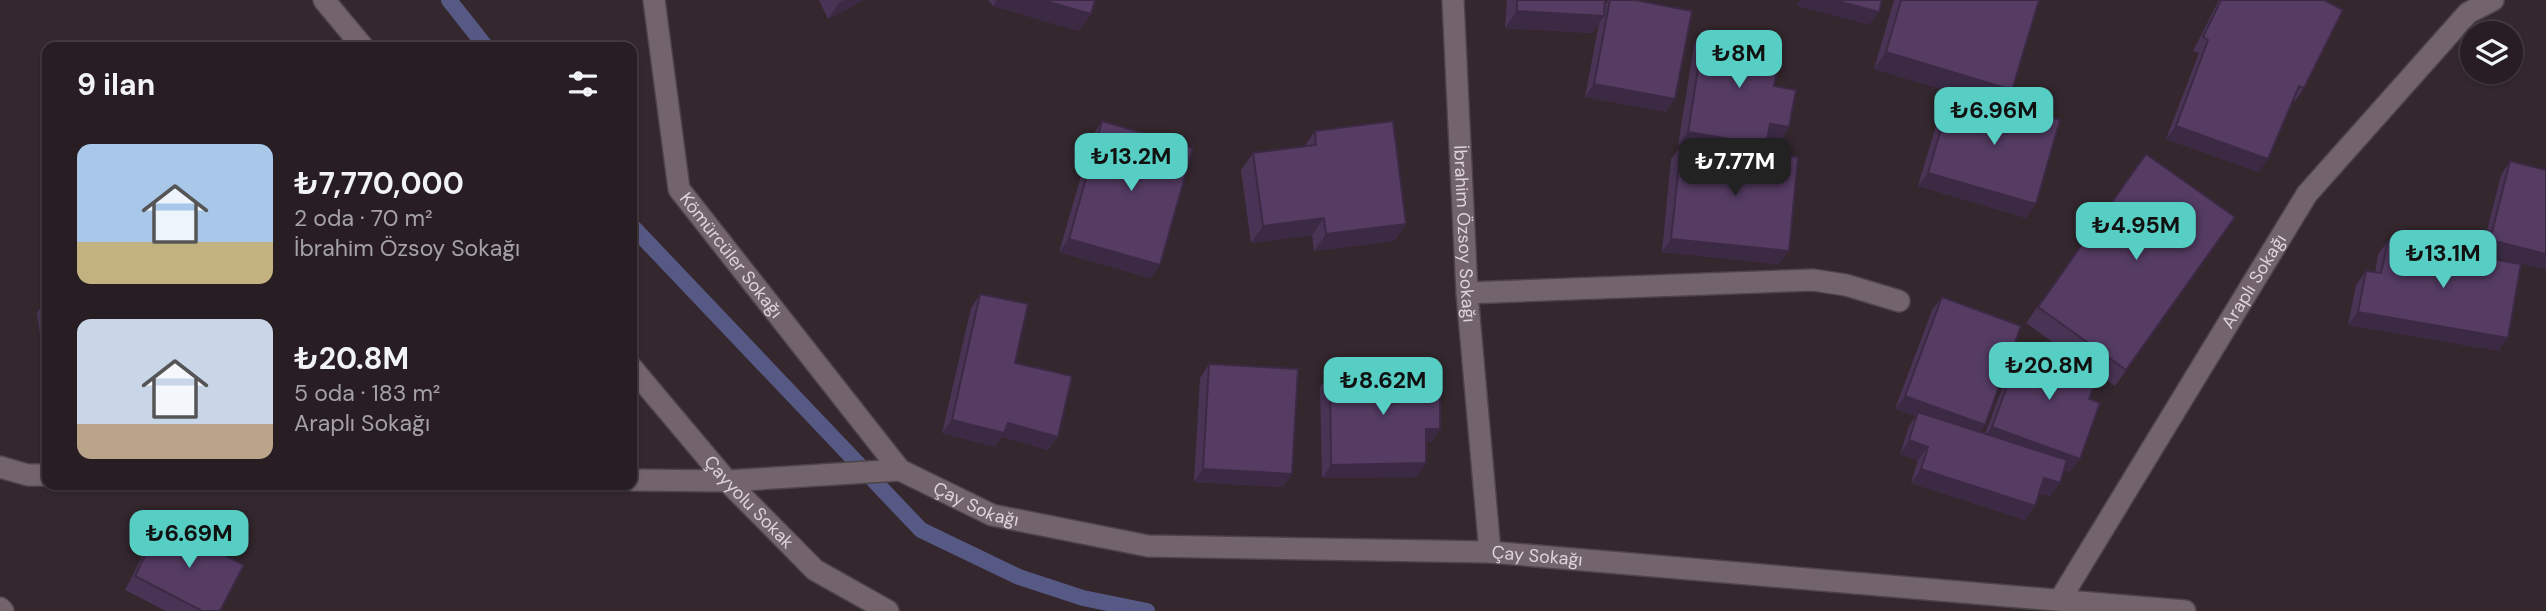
<!DOCTYPE html>
<html lang="tr">
<meta charset="utf-8">
<style>
:root{--surface:#271d22;--page:#2f262a;--text:#f1f3f6;--muted:#a4a2a5;--line:#433b40;--accent:#56cec3}
body{margin:0;font-family:"DM Sans",sans-serif;background:var(--page);color:var(--text);height:100vh;display:flex;flex-direction:column;font-size:26px;white-space:nowrap}
*{box-sizing:border-box;margin:0}
p{font-size:23px;color:var(--muted)}
.icon{flex:none;width:38px;height:38px;fill:none;stroke:currentColor;stroke-width:2;stroke-linecap:round;stroke-linejoin:round}
.map{position:relative;flex:1;overflow:hidden}
.details{position:absolute;left:42px;top:42px;width:595px;height:448px;display:flex;flex-direction:column;background:var(--surface);border-radius:14px;box-shadow:0 2px 5px #0004,0 0 0 2px var(--line)}
.details>*{flex:none}
.buttons{position:absolute;left:2460px;top:21px;display:grid;gap:14px}
.buttons a{display:grid;place-items:center;width:63px;height:63px;border-radius:50%;background:var(--surface);box-shadow:0 2px 5px #0004,0 0 0 2px var(--line);font-size:35px}
.price{position:absolute;translate:-50% -60px;padding:0 16px;border-radius:14px;background:var(--accent);color:#111;font-size:23px;line-height:46px;filter:drop-shadow(0 2px 4px #0008)}
.price::after{content:'';position:absolute;left:50%;top:42px;width:21px;height:16px;margin-left:-10px;background:inherit;clip-path:polygon(0 0,100% 0,50% 100%)}
.price.active{background:#222;color:#fff}
ul{padding:0;list-style:none}
li{display:flex;align-items:center;gap:21px;height:175px;padding:0 35px}
li span{display:grid;place-items:center;flex:none;width:196px;height:140px;border-radius:14px;color:#555}
li>.icon{margin-inline-start:auto}
span .icon{width:84px;height:84px;fill:#fffc;stroke-width:1}
li b{font-size:30px}
h2{display:flex;justify-content:space-between;align-items:center;height:84px;padding:0 35px;font-size:30px}
.map>svg:first-child{display:block}
.lines{fill:none;stroke-linecap:round;stroke-linejoin:round}
.stream{stroke:#575985;stroke-width:16}
.minor-casing{stroke:#4e4349;stroke-width:24}
.tertiary-casing{stroke:#4e4349;stroke-width:24}
.minor{stroke:#73646c;stroke-width:21}
.tertiary{stroke:#73646c;stroke-width:21}
.wall{fill:#4a3455}
.shaded-wall{fill:#3c2a45}
.building{fill:#563c63;stroke:#3c2a45;stroke-width:2}
.labels{text-anchor:middle;dominant-baseline:central;stroke-width:6;stroke-linejoin:round;paint-order:stroke}
.street-label{font-size:18px;fill:#ded5d9;stroke:#34272e}
</style>
<div class="map">
<svg width="2546" height="611" viewBox="0 0 2546 611">
<rect width="100%" height="100%" fill="#34272e"/>
<g class="lines">
<path class="stream" d="M 449,0 L 486,47
M 632,226 L 921,530 L 1019,577 L 1083,598 L 1147,611"/>
<defs>
<g id="minor">
<path d="M 324,0 L 363,47"/>
<path id="s1" d="M 654,0 L 679,189 L 900,470 L 992,515 L 1148,546 L 1490,552 L 2185,611"/>
<path id="s2" d="M 1453,0 L 1467,293 L 1490,552"/>
<path d="M 1467,293 L 1813,280 L 1846,285 L 1899,301"/>
<path id="s3" d="M 632,368 L 727,481 L 815,570 L 888,611"/>
<path d="M 727,481 L 900,470"/>
<path id="s4" d="M 2061,598 L 2307,194 L 2468,13 L 2493,0"/>
</g>
<path id="tertiary" d="M 0,467 L 28,475 L 47,475
M 632,480 L 727,481
M 0,608 L 3,611"/>
</defs>
<use href="#minor" class="minor-casing"/>
<use href="#tertiary" class="tertiary-casing"/>
<use href="#minor" class="minor"/>
<use href="#tertiary" class="tertiary"/>
</g>
<path class="wall" d="M 819,0 L 864,0 L 828,19 Z
M 988,0 L 1095,0 L 1091,14 L 1079,31 L 993,6 Z
M 1507,0 L 1605,0 L 1605,4 L 1608,0 L 1610,0 L 1675,99 L 1666,112 L 1585,97 L 1599,23 L 1592,33 L 1505,28 Z
M 1894,0 L 2039,0 L 2003,103 L 2026,218 L 1918,186 L 1943,102 L 1951,92 L 1874,69 Z
M 2219,0 L 2324,0 L 2304,88 L 2295,101 L 2293,101 L 2259,172 L 2166,139 L 2199,53 L 2193,51 Z
M 1704,31 L 1774,86 L 1789,127 L 1780,141 L 1767,139 L 1766,145 L 1760,154 L 1779,264 L 1662,252 L 1671,159 L 1681,146 L 1685,146 L 1678,145 L 1694,45 Z
M 1102,121 L 1160,265 L 1150,278 L 1059,252 L 1093,135 Z
M 1315,131 L 1406,224 L 1394,241 L 1314,251 L 1312,235 L 1251,243 L 1241,170 L 1253,153 L 1304,147 Z
M 2146,154 L 2235,217 L 2115,386 L 2099,375 L 2089,399 L 2070,472 L 2064,470 L 2050,496 L 2039,493 L 2035,506 L 2025,520 L 1911,483 L 1918,460 L 1900,454 L 1909,426 L 1916,416 L 1895,409 L 1932,310 L 1942,297 L 1985,425 L 1979,432 L 1985,434 L 2014,356 L 2023,343 L 2086,366 L 2026,323 Z
M 2510,161 L 2546,170 L 2481,254 L 2501,175 Z
M 2388,241 L 2499,351 L 2348,325 L 2356,285 L 2366,271 L 2375,273 L 2378,254 Z
M 980,294 L 1015,363 L 1058,437 L 1048,450 L 1002,437 L 995,447 L 942,433 L 971,308 Z
M 46,299 L 47,299 L 47,388 L 37,313 Z
M 1209,364 L 1292,474 L 1283,487 L 1194,482 L 1200,378 Z
M 1330,373 L 1440,429 L 1431,442 L 1426,442 L 1417,477 L 1322,478 L 1320,387 Z
M 161,523 L 220,611 L 166,611 L 125,590 L 152,537 Z"/>
<path class="shaded-wall" d="M 844,0 L 864,0 L 828,19 L 840,2 Z
M 997,0 L 1042,0 L 1091,14 L 1079,31 L 993,6 Z
M 1800,0 L 1834,0 L 1879,12 L 1869,25 L 1796,6 Z
M 1517,11 L 1604,16 L 1592,33 L 1505,28 Z
M 1886,52 L 2012,90 L 2001,106 L 1953,89 L 1951,92 L 1874,69 Z
M 1594,84 L 1675,99 L 1666,112 L 1585,97 Z
M 1770,124 L 1789,127 L 1780,141 L 1761,138 Z
M 2176,126 L 2268,159 L 2259,172 L 2166,139 Z
M 1688,132 L 1766,145 L 1757,158 L 1678,145 Z
M 1928,173 L 2036,204 L 2026,218 L 1918,186 Z
M 1324,218 L 1312,235 L 1251,243 L 1263,226 Z
M 1406,224 L 1394,241 L 1314,251 L 1326,234 Z
M 1069,239 L 1160,265 L 1150,278 L 1059,252 Z
M 1671,239 L 1789,251 L 1779,264 L 1662,252 Z
M 2490,240 L 2546,254 L 2546,270 L 2481,254 Z
M 2358,312 L 2508,338 L 2499,351 L 2348,325 Z
M 1905,396 L 1985,425 L 1975,438 L 1918,412 L 1916,416 L 1895,409 Z
M 952,420 L 1008,423 L 1058,437 L 1048,450 L 1002,437 L 995,447 L 942,433 Z
M 1992,427 L 2080,459 L 2070,472 L 1983,440 Z
M 1426,429 L 1440,429 L 1431,442 L 1416,443 Z
M 1909,440 L 1928,447 L 1918,460 L 1900,454 Z
M 1426,463 L 1417,477 L 1322,478 L 1331,465 Z
M 1203,469 L 1292,474 L 1283,487 L 1194,482 Z
M 1921,469 L 2035,506 L 2025,520 L 1911,483 Z
M 2044,478 L 2060,483 L 2050,496 L 2034,491 Z"/>
<path class="building" d="M 1042,0 L 1095,0 L 1091,14 Z
M 1517,0 L 1605,0 L 1604,16 L 1517,11 Z
M 1610,0 L 1635,0 L 1692,11 L 1675,99 L 1594,84 Z
M 1834,0 L 1882,0 L 1879,12 Z
M 1901,0 L 2039,0 L 2012,90 L 1886,52 Z
M 2221,0 L 2324,0 L 2343,10 L 2304,88 L 2299,86 L 2268,159 L 2176,126 L 2208,40 L 2203,37 Z
M 1704,31 L 1782,43 L 1774,86 L 1796,90 L 1789,127 L 1770,124 L 1766,145 L 1688,132 Z
M 1953,89 L 2060,120 L 2036,204 L 1928,173 Z
M 1102,121 L 1193,148 L 1160,265 L 1069,239 Z
M 1393,121 L 1406,224 L 1326,234 L 1324,218 L 1263,226 L 1253,153 L 1316,145 L 1315,131 Z
M 1681,146 L 1798,157 L 1789,251 L 1671,239 Z
M 2146,154 L 2235,217 L 2126,370 L 2038,307 Z
M 2510,161 L 2546,170 L 2546,254 L 2490,240 Z
M 2388,241 L 2521,264 L 2508,338 L 2358,312 L 2366,271 L 2381,273 Z
M 980,294 L 1028,304 L 1015,363 L 1072,376 L 1058,437 L 1008,423 L 1004,433 L 952,420 Z
M 1942,297 L 2021,326 L 1985,425 L 1905,396 Z
M 2023,343 L 2100,371 L 2089,399 L 2100,403 L 2080,459 L 1992,427 Z
M 1209,364 L 1298,369 L 1292,474 L 1203,469 Z
M 1440,372 L 1440,429 L 1426,429 L 1426,463 L 1331,465 L 1330,373 Z
M 1918,412 L 2067,460 L 2060,483 L 2044,478 L 2035,506 L 1921,469 L 1928,447 L 1909,440 Z
M 161,523 L 244,565 L 220,611 L 202,611 L 135,576 Z"/>
<g class="labels">
<g class="street-label">
<text stroke="none"><textPath href="#s2" startOffset="234">İbrahim Özsoy Sokağı</textPath></text>
<text stroke="none"><textPath href="#s1" startOffset="275">Kömürcüler Sokağı</textPath></text>
<text stroke="none"><textPath href="#s4" startOffset="371">Araplı Sokağı</textPath></text>
<text stroke="none"><textPath href="#s3" startOffset="178">Çayyolu Sokak</textPath></text>
<text stroke="none"><textPath href="#s1" startOffset="632">Çay Sokağı</textPath></text>
<text stroke="none"><textPath href="#s1" startOffset="1199">Çay Sokağı</textPath></text>
</g>
</g>
</svg>
<div class="buttons">
<a><svg class="icon" aria-label="layers" viewBox="0 0 24 24"><path d="M12 4l9 5-9 5-9-5zM3 14l9 5 9-5"/></svg></a>
</div>
<b class="price" style="left:1739px;top:90px">₺8M</b>
<b class="price" style="left:1994px;top:147px">₺6.96M</b>
<b class="price" style="left:1131px;top:193px">₺13.2M</b>
<b class="price active" style="left:1735px;top:198px">₺7.77M</b>
<b class="price" style="left:2136px;top:262px">₺4.95M</b>
<b class="price" style="left:2443px;top:290px">₺13.1M</b>
<b class="price" style="left:2049px;top:402px">₺20.8M</b>
<b class="price" style="left:1383px;top:417px">₺8.62M</b>
<b class="price" style="left:189px;top:570px">₺6.69M</b>
<section class="details">
<h2>9 ilan<svg class="icon" aria-label="filters" viewBox="0 0 24 24"><path d="M4 7h16M4 17h16"/><circle cx="9" cy="7" r="2"/><circle cx="15" cy="17" r="2"/></svg></h2>
<ul>
<li><span style="background:linear-gradient(#a9c7e8 70%,#c2b280 0)"><svg class="icon" aria-label="home" viewBox="0 0 24 24"><path d="M3 11l9-7 9 7M6 9v11h12V9"/></svg></span><div><b>₺7,770,000</b><p>2 oda · 70 m²</p><p>İbrahim Özsoy Sokağı</p></div></li>
<li><span style="background:linear-gradient(#c9d6e8 75%,#b9a48a 0)"><svg class="icon" aria-label="home" viewBox="0 0 24 24"><path d="M3 11l9-7 9 7M6 9v11h12V9"/></svg></span><div><b>₺20.8M</b><p>5 oda · 183 m²</p><p>Araplı Sokağı</p></div></li>
</ul>
</section>
</div>
